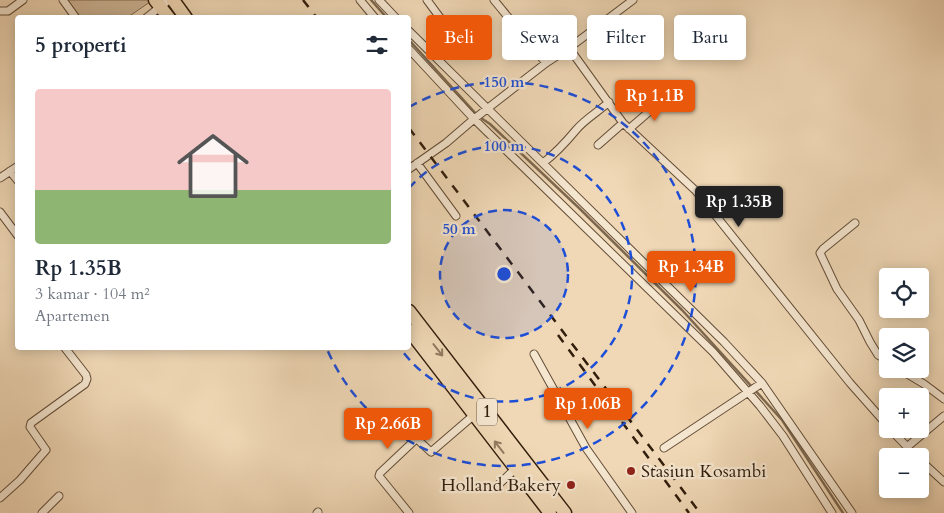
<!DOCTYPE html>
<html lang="id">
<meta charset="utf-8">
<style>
:root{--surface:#fff;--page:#f6f6f7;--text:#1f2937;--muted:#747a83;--accent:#ea580c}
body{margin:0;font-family:Cardo,serif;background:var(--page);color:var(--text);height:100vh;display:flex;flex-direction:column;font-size:19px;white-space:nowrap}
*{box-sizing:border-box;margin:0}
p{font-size:16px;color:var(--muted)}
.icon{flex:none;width:28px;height:28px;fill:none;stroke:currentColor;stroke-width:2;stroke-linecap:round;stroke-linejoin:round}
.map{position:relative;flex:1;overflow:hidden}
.sheet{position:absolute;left:15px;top:15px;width:396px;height:335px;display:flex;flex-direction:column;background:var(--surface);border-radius:5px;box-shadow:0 2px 12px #0003}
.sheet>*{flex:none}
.top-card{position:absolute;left:426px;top:15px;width:442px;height:45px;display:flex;gap:10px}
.buttons{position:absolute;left:879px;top:268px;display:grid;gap:10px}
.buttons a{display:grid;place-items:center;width:50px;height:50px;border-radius:5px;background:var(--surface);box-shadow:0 2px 12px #0003;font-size:25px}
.price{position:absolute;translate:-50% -42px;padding:0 11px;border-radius:5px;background:var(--accent);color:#fff;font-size:16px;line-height:32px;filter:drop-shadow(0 1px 2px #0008)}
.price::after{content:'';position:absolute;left:50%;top:30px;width:15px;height:11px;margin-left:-8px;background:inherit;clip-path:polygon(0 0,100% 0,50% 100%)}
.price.active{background:#222;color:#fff}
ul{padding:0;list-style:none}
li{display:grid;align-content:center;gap:10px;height:265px;padding:0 20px}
li span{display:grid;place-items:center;height:155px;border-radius:5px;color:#555}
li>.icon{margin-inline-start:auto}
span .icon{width:90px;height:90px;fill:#fffc;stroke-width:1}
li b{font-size:21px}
h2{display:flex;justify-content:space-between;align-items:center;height:60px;padding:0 20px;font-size:21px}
.tag{padding:0 18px;border-radius:5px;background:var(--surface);box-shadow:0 2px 12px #0003;font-size:18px;line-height:45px}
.tag.active{background:var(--accent);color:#fff}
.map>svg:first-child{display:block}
.green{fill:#d0b899;stroke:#816b52}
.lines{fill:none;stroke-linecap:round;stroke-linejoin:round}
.stream{stroke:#7d684f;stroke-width:2.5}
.street-casing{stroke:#624c36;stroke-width:9}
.highway-casing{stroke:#321e0c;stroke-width:15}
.street{stroke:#f5e6d0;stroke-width:7}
.highway{stroke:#f0d8b6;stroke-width:12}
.rail{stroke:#321e0c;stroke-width:2.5;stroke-dasharray:9 9;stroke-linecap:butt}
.oneway{stroke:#917b61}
.ring{fill:none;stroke:#1d4ed8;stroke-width:2.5;stroke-dasharray:9 6}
.poi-dot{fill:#8f2418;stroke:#f5e6d0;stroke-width:2}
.labels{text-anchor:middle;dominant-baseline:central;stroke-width:4.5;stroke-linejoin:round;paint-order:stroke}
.shield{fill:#f5e6d0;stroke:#6c5a47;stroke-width:1}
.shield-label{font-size:16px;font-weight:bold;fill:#321e0c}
.poi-label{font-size:18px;fill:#321e0c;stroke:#f5e6d0;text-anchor:start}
.centre{fill:#1d4ed8;stroke:#f5e6d0;stroke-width:2.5}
.ring-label{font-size:15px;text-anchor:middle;font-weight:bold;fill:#1d4ed8;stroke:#f5e6d0;stroke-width:4.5;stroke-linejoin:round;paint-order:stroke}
</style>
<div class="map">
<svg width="944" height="513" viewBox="0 0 944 513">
<rect width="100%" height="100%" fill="#f0d8b6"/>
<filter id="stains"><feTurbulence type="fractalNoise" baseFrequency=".004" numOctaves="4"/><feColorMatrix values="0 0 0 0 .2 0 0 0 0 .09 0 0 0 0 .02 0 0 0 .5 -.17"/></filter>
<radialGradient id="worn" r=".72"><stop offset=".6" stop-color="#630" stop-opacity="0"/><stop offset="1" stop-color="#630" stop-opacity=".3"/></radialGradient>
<path class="green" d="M 66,0 L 149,0 L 150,2 L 128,17 L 79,18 Z"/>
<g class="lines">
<path class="stream" d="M 371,0 L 387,18
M 409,40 L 478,116 L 490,124 L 579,208 L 682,310 L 782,420 L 843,513"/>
<defs>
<path id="street" d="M 63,0 L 76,18
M 360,0 L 375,18
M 379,0 L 396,18
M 427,0 L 441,19 L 443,26
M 494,0 L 546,63
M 0,11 L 8,11 L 23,0
M 146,18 L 169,0
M 409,31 L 724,342 L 762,383 L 852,513
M 569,48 L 623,123 L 696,191 L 850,383 L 888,426
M 409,49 L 474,119 L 713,352 L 760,406 L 783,436 L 832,513
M 629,129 L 666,97
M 598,145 L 623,123
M 417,163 L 456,216
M 543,163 C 556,153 566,142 576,130 C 585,119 598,112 609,102
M 409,169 L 446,143 L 474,119 L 546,63 L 569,48 L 633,0
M 10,171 L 18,181
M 0,178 L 18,166
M 0,212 L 18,236
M 855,223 L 823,249 L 820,253 L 837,289 L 859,320 L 870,342 L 878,355 L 888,361
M 534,354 L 586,448 L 632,513
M 899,369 L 924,384 L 944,399
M 890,429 L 916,456
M 907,447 L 944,416
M 664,448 L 762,383
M 920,460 L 944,482
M 496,487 L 516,468
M 0,498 L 20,480 L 46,450 L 30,427 L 31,423 L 85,384 L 87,379 L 86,375 L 65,348
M 42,513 L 59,496
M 317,513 L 318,512
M 409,513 L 379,476 L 380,473 L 415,440 L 418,440 L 431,452 L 474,415"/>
<path id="highway" d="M 155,0 L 169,18
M 173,0 L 186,18
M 409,311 L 565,513
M 409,330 L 550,513"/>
</defs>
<use href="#street" class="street-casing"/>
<use href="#highway" class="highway-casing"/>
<use href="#street" class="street"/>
<use href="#highway" class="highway"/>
<path class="rail" d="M 303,0 L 317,18
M 409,128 L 700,513
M 558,335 L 689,513"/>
</g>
<defs><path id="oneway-shaft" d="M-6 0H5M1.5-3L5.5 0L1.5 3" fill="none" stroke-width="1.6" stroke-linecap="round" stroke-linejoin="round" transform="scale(1.25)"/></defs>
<g class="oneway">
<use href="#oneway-shaft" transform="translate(438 350) rotate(52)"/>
<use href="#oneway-shaft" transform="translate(499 447) rotate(-128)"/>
</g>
<circle cx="504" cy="274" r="64" fill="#1d4ed8" fill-opacity=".12"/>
<g class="ring">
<circle cx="504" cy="274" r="64"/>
<path d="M409 188A128 128 0 1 1 400 348"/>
<path d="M409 107A192 192 0 1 1 327 349"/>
</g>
<g class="poi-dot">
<circle cx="631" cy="471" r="5"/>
<circle cx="571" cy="485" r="5"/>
</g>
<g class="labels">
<rect class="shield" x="477" y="398.5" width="20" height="27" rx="4"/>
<g class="shield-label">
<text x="487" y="412">1</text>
</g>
<g class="poi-label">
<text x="641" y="471">Stasiun Kosambi</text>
<text x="561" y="485" text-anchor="end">Holland Bakery</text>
</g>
</g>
<circle cx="504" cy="274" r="8" class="centre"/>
<g class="ring-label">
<text x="504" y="87">150 m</text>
<text x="504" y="151">100 m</text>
<text x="459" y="234">50 m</text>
</g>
<rect width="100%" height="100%" filter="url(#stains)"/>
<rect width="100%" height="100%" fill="url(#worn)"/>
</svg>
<div class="buttons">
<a><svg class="icon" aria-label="locate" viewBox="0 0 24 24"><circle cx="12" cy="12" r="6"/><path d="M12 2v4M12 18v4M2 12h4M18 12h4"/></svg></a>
<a><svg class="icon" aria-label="layers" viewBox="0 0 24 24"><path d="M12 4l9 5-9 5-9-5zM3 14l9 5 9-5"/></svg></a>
<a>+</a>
<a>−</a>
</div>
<b class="price" style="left:655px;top:122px">Rp 1.1B</b>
<b class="price active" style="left:739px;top:228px">Rp 1.35B</b>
<b class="price" style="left:691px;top:293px">Rp 1.34B</b>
<b class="price" style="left:588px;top:430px">Rp 1.06B</b>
<b class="price" style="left:388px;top:450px">Rp 2.66B</b>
<div class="top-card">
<a class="tag active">Beli</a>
<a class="tag">Sewa</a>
<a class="tag">Filter</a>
<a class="tag">Baru</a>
</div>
<section class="sheet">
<h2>5 properti<svg class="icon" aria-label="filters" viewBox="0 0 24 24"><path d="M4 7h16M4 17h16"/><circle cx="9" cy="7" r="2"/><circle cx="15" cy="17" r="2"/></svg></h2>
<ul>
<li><span style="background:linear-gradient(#f6c9c9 65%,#8fb573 0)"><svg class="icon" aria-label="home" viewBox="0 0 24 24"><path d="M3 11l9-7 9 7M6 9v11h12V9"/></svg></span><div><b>Rp 1.35B</b><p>3 kamar · 104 m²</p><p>Apartemen</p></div></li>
</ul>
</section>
</div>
